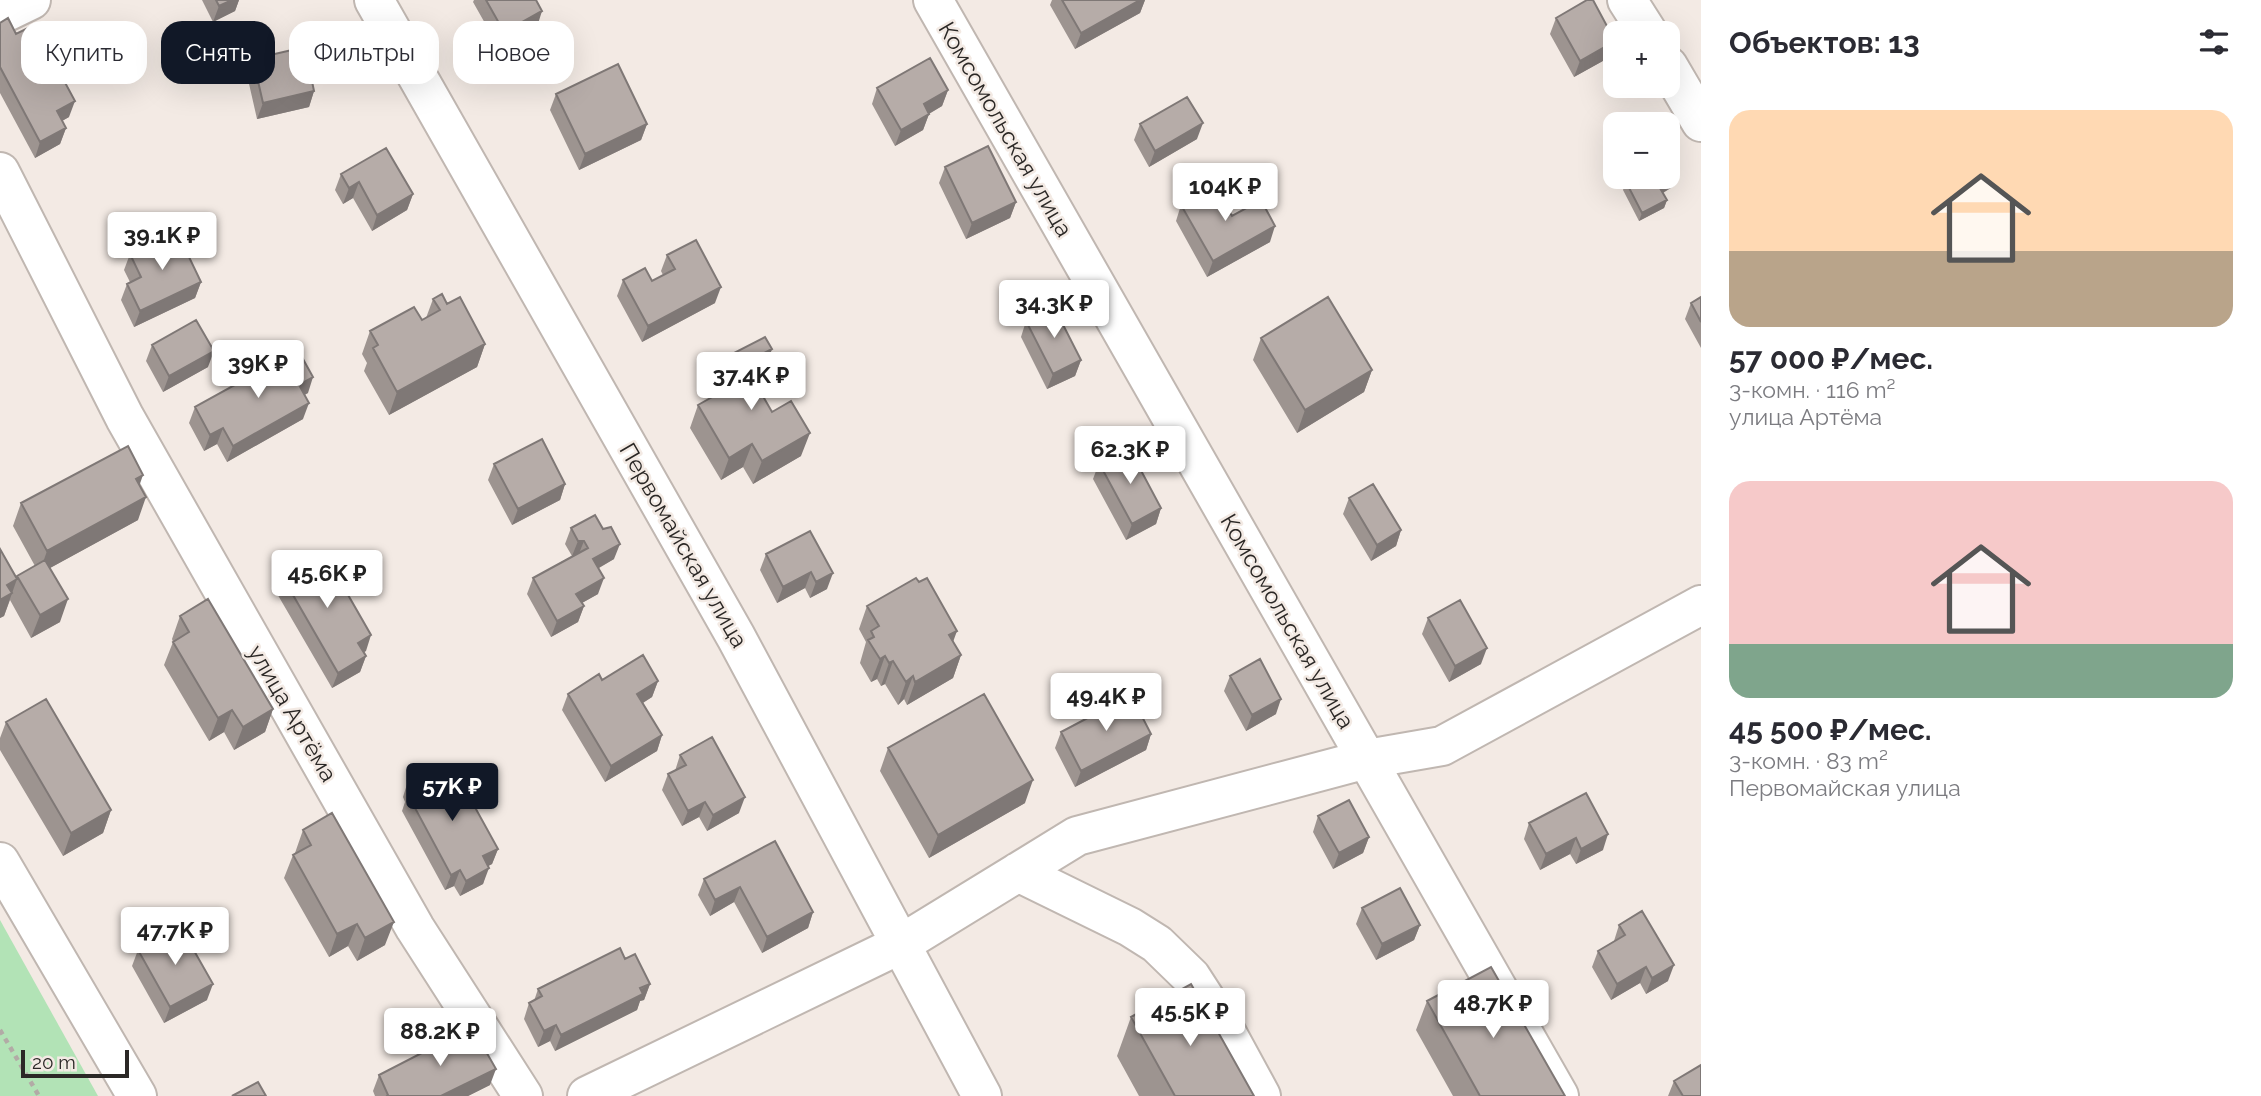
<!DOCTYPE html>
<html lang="ru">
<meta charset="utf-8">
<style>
:root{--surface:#fff;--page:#f2f2f3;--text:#2b2b33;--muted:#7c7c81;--accent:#111827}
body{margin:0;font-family:Raleway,sans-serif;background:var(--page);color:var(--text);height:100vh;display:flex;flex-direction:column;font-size:26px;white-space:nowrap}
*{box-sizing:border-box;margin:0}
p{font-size:23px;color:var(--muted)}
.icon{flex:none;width:38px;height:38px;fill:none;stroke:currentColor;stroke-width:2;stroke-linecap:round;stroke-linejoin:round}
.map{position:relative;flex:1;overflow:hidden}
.details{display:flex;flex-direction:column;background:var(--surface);width:560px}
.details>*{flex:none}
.top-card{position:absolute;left:21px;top:21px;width:665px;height:63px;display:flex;gap:14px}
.fabs{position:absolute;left:1603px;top:21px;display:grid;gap:14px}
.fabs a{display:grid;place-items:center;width:77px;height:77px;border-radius:14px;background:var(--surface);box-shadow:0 7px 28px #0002;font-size:35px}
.scale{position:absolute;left:21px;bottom:18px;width:108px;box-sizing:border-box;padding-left:7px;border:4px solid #2b2826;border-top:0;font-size:19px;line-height:24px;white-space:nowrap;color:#2b2826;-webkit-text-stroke:5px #f3eae4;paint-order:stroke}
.price{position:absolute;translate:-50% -60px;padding:0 16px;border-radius:7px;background:#fff;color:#222;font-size:23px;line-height:46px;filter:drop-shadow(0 2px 4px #0008)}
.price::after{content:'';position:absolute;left:50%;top:42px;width:21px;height:16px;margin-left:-10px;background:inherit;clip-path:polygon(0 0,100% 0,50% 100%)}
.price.current{background:var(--accent);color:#fff}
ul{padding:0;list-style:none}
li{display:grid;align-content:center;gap:14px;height:371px;padding:0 28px}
li span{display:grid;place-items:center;height:217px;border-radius:21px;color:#555}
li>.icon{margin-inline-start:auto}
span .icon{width:126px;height:126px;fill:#fffc;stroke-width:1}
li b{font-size:30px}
h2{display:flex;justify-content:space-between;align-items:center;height:84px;padding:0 28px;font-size:30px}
.tag{padding:0 24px;border-radius:21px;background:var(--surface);box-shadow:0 7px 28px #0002;font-size:24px;line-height:63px}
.tag.current{background:var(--accent);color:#fff}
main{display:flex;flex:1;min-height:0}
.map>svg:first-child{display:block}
.park{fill:#b2e3b6}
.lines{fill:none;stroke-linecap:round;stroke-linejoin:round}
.minor-casing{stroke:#c0b7b1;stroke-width:42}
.path{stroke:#b2aba6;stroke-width:4.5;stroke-dasharray:5 5;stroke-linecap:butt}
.minor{stroke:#fff;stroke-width:38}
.wall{fill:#9d9490}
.shaded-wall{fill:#7f7876}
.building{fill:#b6aca8;stroke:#7f7876;stroke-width:2}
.labels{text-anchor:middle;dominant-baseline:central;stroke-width:5;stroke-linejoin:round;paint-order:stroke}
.street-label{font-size:23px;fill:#2b2826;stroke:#f3eae4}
</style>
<main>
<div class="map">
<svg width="1701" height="1096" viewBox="0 0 1701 1096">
<rect width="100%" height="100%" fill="#f3eae4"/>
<path class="park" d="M 0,920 L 98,1096 L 0,1096 Z"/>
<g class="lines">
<defs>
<path id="minor" d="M 374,0 L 736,637 L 982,1096
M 933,0 L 1559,1096
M 1627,0 L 1648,33
M 0,15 L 31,0
M 1668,66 L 1701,122
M 0,172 L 125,418 L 415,928 L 523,1096
M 0,862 L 137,1096
M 1018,872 L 1130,927 L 1157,944 L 1191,977 L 1224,1028 L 1261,1096
M 587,1096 L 901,944 L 1077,836 L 1367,759 L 1442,746 L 1701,605"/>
</defs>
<use href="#minor" class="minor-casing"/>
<path class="path" d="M 0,1030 L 39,1096"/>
<use href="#minor" class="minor"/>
</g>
<path class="wall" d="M 202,0 L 239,0 L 235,11 L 213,22 Z
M 474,0 L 536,0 L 537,27 L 499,48 L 473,2 Z
M 1052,0 L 1145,0 L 1140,13 L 1075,49 L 1050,5 Z
M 1556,18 L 1615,40 L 1610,57 L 1574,77 L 1550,34 Z
M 0,23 L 16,34 L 69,117 L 62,121 L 66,128 L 60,144 L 35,158 L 0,93 Z
M 253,59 L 314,91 L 309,107 L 257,119 L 247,75 Z
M 877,88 L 948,90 L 942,106 L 929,114 L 923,130 L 895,146 L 872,104 Z
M 556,94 L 647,124 L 641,140 L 579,170 L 550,110 Z
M 1140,124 L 1197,139 L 1149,167 L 1134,140 Z
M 945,167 L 1016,202 L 1010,218 L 966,239 L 939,183 Z
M 341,174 L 413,194 L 407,210 L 372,231 L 353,198 L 343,204 L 335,190 Z
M 1677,178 L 1674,186 L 1663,193 L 1667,200 L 1664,208 L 1639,221 L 1623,190 L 1626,182 Z
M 1181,205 L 1232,216 L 1270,242 L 1207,277 L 1176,221 Z
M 130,254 L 201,282 L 195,298 L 134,327 L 121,300 L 127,284 L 130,282 L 124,270 Z
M 667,255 L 715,303 L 642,342 L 617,296 L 623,280 L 652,281 L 663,275 L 661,271 Z
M 1701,297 L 1701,348 L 1685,319 L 1691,303 Z
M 433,299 L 447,304 L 485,344 L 477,367 L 389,415 L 364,371 L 367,363 L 362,354 L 370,331 L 422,320 L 426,318 Z
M 1026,321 L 1081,360 L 1075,376 L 1047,389 L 1021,337 Z
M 1261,338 L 1372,370 L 1364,392 L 1297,433 L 1253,360 Z
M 152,345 L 208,367 L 163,392 L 146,361 Z
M 728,356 L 764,372 L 752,378 L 772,412 L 801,456 L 753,484 L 743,467 L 721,480 L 690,428 L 698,405 L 714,396 Z
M 308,393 L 304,395 L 303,419 L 227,462 L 217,444 L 204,451 L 189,423 L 195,407 Z
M 1099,463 L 1161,508 L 1156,524 L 1126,540 L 1093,479 Z
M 494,464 L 565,484 L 560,500 L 512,525 L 488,480 Z
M 140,485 L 138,520 L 50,568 L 60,622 L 31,638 L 10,600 L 4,616 L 0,618 L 0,549 L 17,578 L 17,576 L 35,566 L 13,526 L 21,503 Z
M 1349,498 L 1401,530 L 1396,546 L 1371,561 L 1343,514 Z
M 571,528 L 614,559 L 599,568 L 598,594 L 582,603 L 584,606 L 578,622 L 551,637 L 527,594 L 533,578 L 572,556 L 565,544 Z
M 810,531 L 827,589 L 810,598 L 805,588 L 777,603 L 760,570 L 766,554 Z
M 315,568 L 366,651 L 363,652 L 366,656 L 360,672 L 332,688 L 272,585 L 278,569 Z
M 867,606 L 953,642 L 961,655 L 953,678 L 907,705 L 904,699 L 898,705 L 885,684 L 881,686 L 877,679 L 871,682 L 860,663 L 866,642 L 859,629 Z
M 180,616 L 273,709 L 265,732 L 234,750 L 224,732 L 209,741 L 164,665 L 173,642 L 172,639 Z
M 1428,618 L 1481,664 L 1449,682 L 1422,634 Z
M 1230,676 L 1276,714 L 1246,731 L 1224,691 Z
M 602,680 L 658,681 L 652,697 L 643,703 L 662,735 L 657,751 L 605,782 L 562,710 L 568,694 Z
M 6,722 L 111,810 L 103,833 L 63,856 L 0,750 L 0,738 Z
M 1061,732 L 1151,734 L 1146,750 L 1075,787 L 1055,748 Z
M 888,748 L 1025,803 L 929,858 L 880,771 Z
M 680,755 L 739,813 L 707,831 L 699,817 L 682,826 L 662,790 L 668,774 L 675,771 Z
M 438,780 L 498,849 L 492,864 L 488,866 L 483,884 L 460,896 L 454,886 L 445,890 L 402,811 L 405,802 L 403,797 L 408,781 Z
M 1586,793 L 1603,850 L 1576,864 L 1570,854 L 1540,870 L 1524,839 L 1529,823 Z
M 1318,816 L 1369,837 L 1363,853 L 1333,869 L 1313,832 Z
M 303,830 L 385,945 L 357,961 L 348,946 L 329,957 L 284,878 L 293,855 L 295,853 Z
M 775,841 L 813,912 L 808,928 L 762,953 L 734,902 L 710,916 L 698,895 L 704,879 Z
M 1362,908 L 1420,925 L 1414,940 L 1376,960 L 1356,924 Z
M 1619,925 L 1668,981 L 1646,994 L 1640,983 L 1611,1000 L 1592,967 L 1598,951 L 1614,941 Z
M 138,950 L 207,1000 L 164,1023 L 132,966 Z
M 625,959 L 650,984 L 644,1000 L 640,1001 L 637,1010 L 555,1051 L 550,1041 L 538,1047 L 524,1019 L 529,1003 L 534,1001 L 538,989 Z
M 1427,1001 L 1565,1096 L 1453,1096 L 1416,1030 Z
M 1131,1017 L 1254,1096 L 1139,1096 L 1117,1056 Z
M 379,1075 L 490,1085 L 468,1096 L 375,1096 L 373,1091 Z
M 1674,1081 L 1701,1096 L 1668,1096 Z"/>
<path class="shaded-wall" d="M 231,0 L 239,0 L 235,11 L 213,22 L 219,6 Z
M 1140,0 L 1145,0 L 1140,13 L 1075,49 L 1081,33 Z
M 542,11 L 537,27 L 499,48 L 504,32 Z
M 1615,41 L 1610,57 L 1574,77 L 1580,61 Z
M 948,90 L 942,106 L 918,120 L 924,104 Z
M 314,91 L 309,107 L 257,119 L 263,103 Z
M 75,101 L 69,117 L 51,127 L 57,111 Z
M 929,114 L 923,130 L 895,146 L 901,130 Z
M 1203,123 L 1197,139 L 1149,167 L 1155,151 Z
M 647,124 L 641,140 L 579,170 L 585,154 Z
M 66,128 L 60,144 L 35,158 L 40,142 Z
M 1677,178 L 1674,186 L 1657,196 L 1660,188 Z
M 359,182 L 353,198 L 343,204 L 349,188 Z
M 413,194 L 407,210 L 372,231 L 377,215 Z
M 1667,200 L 1664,208 L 1639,221 L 1642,213 Z
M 1016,202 L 1010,218 L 966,239 L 972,223 Z
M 1275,226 L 1270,242 L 1207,277 L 1213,261 Z
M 201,282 L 195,298 L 134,327 L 140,311 Z
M 721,287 L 715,303 L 642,342 L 648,326 Z
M 485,344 L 477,367 L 389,415 L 397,392 Z
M 772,349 L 764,372 L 735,386 L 744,363 Z
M 214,351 L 208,367 L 163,392 L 169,376 Z
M 1081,360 L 1075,376 L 1047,389 L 1053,374 Z
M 1372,370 L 1364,392 L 1297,433 L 1305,410 Z
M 313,377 L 308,393 L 293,401 L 299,385 Z
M 309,403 L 303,419 L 227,462 L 233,446 Z
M 223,428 L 217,444 L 204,451 L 210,435 Z
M 810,433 L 801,456 L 753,484 L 762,461 Z
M 752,444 L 743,467 L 721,480 L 729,458 Z
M 143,475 L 135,498 L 136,479 Z
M 565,484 L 560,500 L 512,525 L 518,509 Z
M 146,497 L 138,520 L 39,574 L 47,551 Z
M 1161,508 L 1156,524 L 1126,540 L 1132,524 Z
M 1401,530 L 1396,546 L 1371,561 L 1377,545 Z
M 578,541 L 584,541 L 578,556 L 572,556 Z
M 620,544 L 614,559 L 588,574 L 593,559 Z
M 811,572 L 805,588 L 777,603 L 783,587 Z
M 833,573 L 827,589 L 810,598 L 816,582 Z
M 604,578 L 598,594 L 571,609 L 576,594 Z
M 17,579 L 4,616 L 0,618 L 0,600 L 7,585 Z
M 68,599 L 60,622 L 31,638 L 40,615 Z
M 584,606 L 578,622 L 551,637 L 557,621 Z
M 957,631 L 949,653 L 949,635 Z
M 371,635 L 366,651 L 352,659 L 358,643 Z
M 1487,648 L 1481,664 L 1449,682 L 1455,666 Z
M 961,655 L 953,678 L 907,705 L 915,682 Z
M 366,656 L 360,672 L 332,688 L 338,673 Z
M 885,656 L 877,679 L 871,682 L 880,659 Z
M 893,661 L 885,684 L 881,686 L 889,663 Z
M 913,676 L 904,699 L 898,705 L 906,682 Z
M 658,681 L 652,697 L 631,710 L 637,694 Z
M 1281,699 L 1276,714 L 1246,731 L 1252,715 Z
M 273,709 L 265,732 L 234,750 L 243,727 Z
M 232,710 L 224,732 L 209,741 L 218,718 Z
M 1151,734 L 1146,750 L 1075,787 L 1081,771 Z
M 662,735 L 657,751 L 605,782 L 611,766 Z
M 1033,780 L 1025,803 L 929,858 L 938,835 Z
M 745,797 L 739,813 L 707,831 L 713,815 Z
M 705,802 L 699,817 L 682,826 L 688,811 Z
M 111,810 L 103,833 L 63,856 L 71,833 Z
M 1608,834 L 1603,850 L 1576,864 L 1581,849 Z
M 1369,837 L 1363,853 L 1333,869 L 1339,853 Z
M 1576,838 L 1570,854 L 1540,870 L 1546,854 Z
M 498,849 L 492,864 L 477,872 L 483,856 Z
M 489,868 L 483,884 L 460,896 L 466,881 Z
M 460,870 L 454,886 L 445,890 L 451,875 Z
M 740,887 L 734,902 L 710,916 L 715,900 Z
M 813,912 L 808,928 L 762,953 L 767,937 Z
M 394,922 L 385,945 L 357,961 L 365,938 Z
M 357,924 L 348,946 L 329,957 L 337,934 Z
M 1420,925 L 1414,940 L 1376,960 L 1382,944 Z
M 1674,965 L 1668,981 L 1646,994 L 1652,978 Z
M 1646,967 L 1640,983 L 1611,1000 L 1617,984 Z
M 213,984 L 207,1000 L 164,1023 L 170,1007 Z
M 650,984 L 644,1000 L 640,1001 L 637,1010 L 555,1051 L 561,1035 Z
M 556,1025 L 550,1041 L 538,1047 L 544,1031 Z
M 496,1069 L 490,1085 L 468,1096 L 441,1096 Z"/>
<path class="building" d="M 216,0 L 232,0 L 219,6 Z
M 486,0 L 536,0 L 542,11 L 504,32 Z
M 1062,0 L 1140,0 L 1081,33 Z
M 1587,0 L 1593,0 L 1615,41 L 1580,61 L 1556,18 Z
M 8,18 L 16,34 L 34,25 L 75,101 L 57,111 L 66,128 L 40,142 L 0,67 L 0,23 Z
M 305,47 L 314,91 L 263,103 L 253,59 Z
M 930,58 L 948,90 L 924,104 L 929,114 L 901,130 L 877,88 Z
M 618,64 L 647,124 L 585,154 L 556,94 Z
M 1187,97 L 1203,123 L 1155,151 L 1140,124 Z
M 988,146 L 1016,202 L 972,223 L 945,167 Z
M 386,148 L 413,194 L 377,215 L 359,182 L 349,188 L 341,174 Z
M 1668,161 L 1677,178 L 1660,188 L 1667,200 L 1642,213 L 1626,182 L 1636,177 L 1668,177 Z
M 1215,187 L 1232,216 L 1261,200 L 1275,226 L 1213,261 L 1181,205 Z
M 177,232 L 201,282 L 140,311 L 127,284 L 141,277 L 130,254 Z
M 696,240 L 721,287 L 648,326 L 623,280 L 645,268 L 652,281 L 675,269 L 667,255 Z
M 442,294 L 447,304 L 460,297 L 485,344 L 397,392 L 373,348 L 378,345 L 370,331 L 414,307 L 422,320 L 440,310 L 433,299 Z
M 1328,297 L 1372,370 L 1305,410 L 1261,338 Z
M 1701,297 L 1701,322 L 1691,303 Z
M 1054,307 L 1081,360 L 1053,374 L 1026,321 Z
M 196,320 L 214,351 L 169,376 L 152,345 Z
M 765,337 L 772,349 L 744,363 L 772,412 L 791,401 L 810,433 L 762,461 L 752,444 L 729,458 L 698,405 L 728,388 L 722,376 L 736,367 L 728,356 Z
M 298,350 L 313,377 L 299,385 L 309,403 L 233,446 L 223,428 L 210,435 L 195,407 Z
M 542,439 L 565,484 L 518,509 L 494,464 Z
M 128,446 L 143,475 L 136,479 L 146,497 L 47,551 L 21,503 Z
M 1129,448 L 1161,508 L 1132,524 L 1099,463 Z
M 1373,484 L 1401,530 L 1377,545 L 1349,498 Z
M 595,515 L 603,529 L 611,527 L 620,544 L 593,559 L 604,578 L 576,594 L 584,606 L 557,621 L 533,578 L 588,548 L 584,541 L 578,541 L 571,528 Z
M 810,531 L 833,573 L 816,582 L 811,572 L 783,587 L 766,554 Z
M 0,549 L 17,579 L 7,585 L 12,593 L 0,600 Z
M 306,553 L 315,568 L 328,560 L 371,635 L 358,643 L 366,656 L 338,673 L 278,569 Z
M 45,560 L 68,599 L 40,615 L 17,576 Z
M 916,578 L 919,582 L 927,578 L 957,631 L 949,635 L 961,655 L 915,682 L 913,676 L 906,682 L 893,661 L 889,663 L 885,656 L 880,659 L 868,640 L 874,637 L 871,631 L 879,626 L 867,606 Z
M 208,599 L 273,709 L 243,727 L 232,710 L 218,718 L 173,642 L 189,632 L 180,616 Z
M 1460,600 L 1487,648 L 1455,666 L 1428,618 Z
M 643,655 L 658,681 L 637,694 L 662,735 L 611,766 L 568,694 L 599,674 L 602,680 Z
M 1260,659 L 1281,699 L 1252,715 L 1230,676 Z
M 984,694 L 1033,780 L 938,835 L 888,748 Z
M 1131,695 L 1151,734 L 1081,771 L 1061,732 Z
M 46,699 L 111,810 L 71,833 L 6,722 Z
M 712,737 L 745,797 L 713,815 L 705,802 L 688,811 L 668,774 L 686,765 L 680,755 Z
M 432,768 L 438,780 L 455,771 L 498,849 L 483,856 L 489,868 L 466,881 L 460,870 L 451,875 L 408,795 L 414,792 L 408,781 Z
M 1586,793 L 1608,834 L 1581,849 L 1576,838 L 1546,854 L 1529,823 Z
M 1349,800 L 1369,837 L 1339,853 L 1318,816 Z
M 332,813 L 394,922 L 365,938 L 357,924 L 337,934 L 293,855 L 311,845 L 303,830 Z
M 775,841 L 813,912 L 767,937 L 740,887 L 715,900 L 704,879 Z
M 1400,888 L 1420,925 L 1382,944 L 1362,908 Z
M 1642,911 L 1674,965 L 1652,978 L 1646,967 L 1617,984 L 1598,951 L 1625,935 L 1619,925 Z
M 180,926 L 213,984 L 170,1007 L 138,950 Z
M 620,948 L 625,959 L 635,954 L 650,984 L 640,988 L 643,994 L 561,1035 L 556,1025 L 544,1031 L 529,1003 L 542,996 L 538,989 Z
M 1491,967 L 1565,1096 L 1480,1096 L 1427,1001 Z
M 1191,984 L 1254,1096 L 1175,1096 L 1131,1017 Z
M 472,1027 L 496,1069 L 441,1096 L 387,1096 L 388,1095 L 379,1075 Z
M 1701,1065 L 1701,1096 L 1683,1096 L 1674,1081 Z
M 258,1082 L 266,1096 L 232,1096 Z"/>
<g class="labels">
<g class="street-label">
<text transform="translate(1006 129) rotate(60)">Комсомольская улица</text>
<text transform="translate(684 545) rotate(60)">Первомайская улица</text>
<text transform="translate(1288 621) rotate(60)">Комсомольская улица</text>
<text transform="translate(293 713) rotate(60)">улица Артёма</text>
</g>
</g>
</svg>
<div class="fabs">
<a>+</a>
<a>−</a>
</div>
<div class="scale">20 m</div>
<b class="price" style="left:1225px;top:223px">104K ₽</b>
<b class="price" style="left:162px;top:272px">39.1K ₽</b>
<b class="price" style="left:1054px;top:340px">34.3K ₽</b>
<b class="price" style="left:258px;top:400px">39K ₽</b>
<b class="price" style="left:751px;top:412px">37.4K ₽</b>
<b class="price" style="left:1130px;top:486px">62.3K ₽</b>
<b class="price" style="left:327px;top:610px">45.6K ₽</b>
<b class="price" style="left:1106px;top:733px">49.4K ₽</b>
<b class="price current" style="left:452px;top:823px">57K ₽</b>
<b class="price" style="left:175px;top:967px">47.7K ₽</b>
<b class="price" style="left:1493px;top:1040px">48.7K ₽</b>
<b class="price" style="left:1190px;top:1048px">45.5K ₽</b>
<b class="price" style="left:440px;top:1068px">88.2K ₽</b>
<div class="top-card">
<a class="tag">Купить</a>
<a class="tag current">Снять</a>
<a class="tag">Фильтры</a>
<a class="tag">Новое</a>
</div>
</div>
<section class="details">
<h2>Объектов: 13<svg class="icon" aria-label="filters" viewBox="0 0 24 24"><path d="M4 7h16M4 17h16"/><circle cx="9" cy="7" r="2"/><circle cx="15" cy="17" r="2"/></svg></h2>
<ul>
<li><span style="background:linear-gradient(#ffd9b3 65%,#b9a48a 0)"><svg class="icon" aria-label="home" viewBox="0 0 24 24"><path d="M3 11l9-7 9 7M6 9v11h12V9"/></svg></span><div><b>57 000 ₽/мес.</b><p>3-комн. · 116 m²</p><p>улица Артёма</p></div></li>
<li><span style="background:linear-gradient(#f6c9c9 75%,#7fa58c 0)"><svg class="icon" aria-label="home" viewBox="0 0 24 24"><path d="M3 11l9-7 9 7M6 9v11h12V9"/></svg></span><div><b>45 500 ₽/мес.</b><p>3-комн. · 83 m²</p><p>Первомайская улица</p></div></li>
</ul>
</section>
</main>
